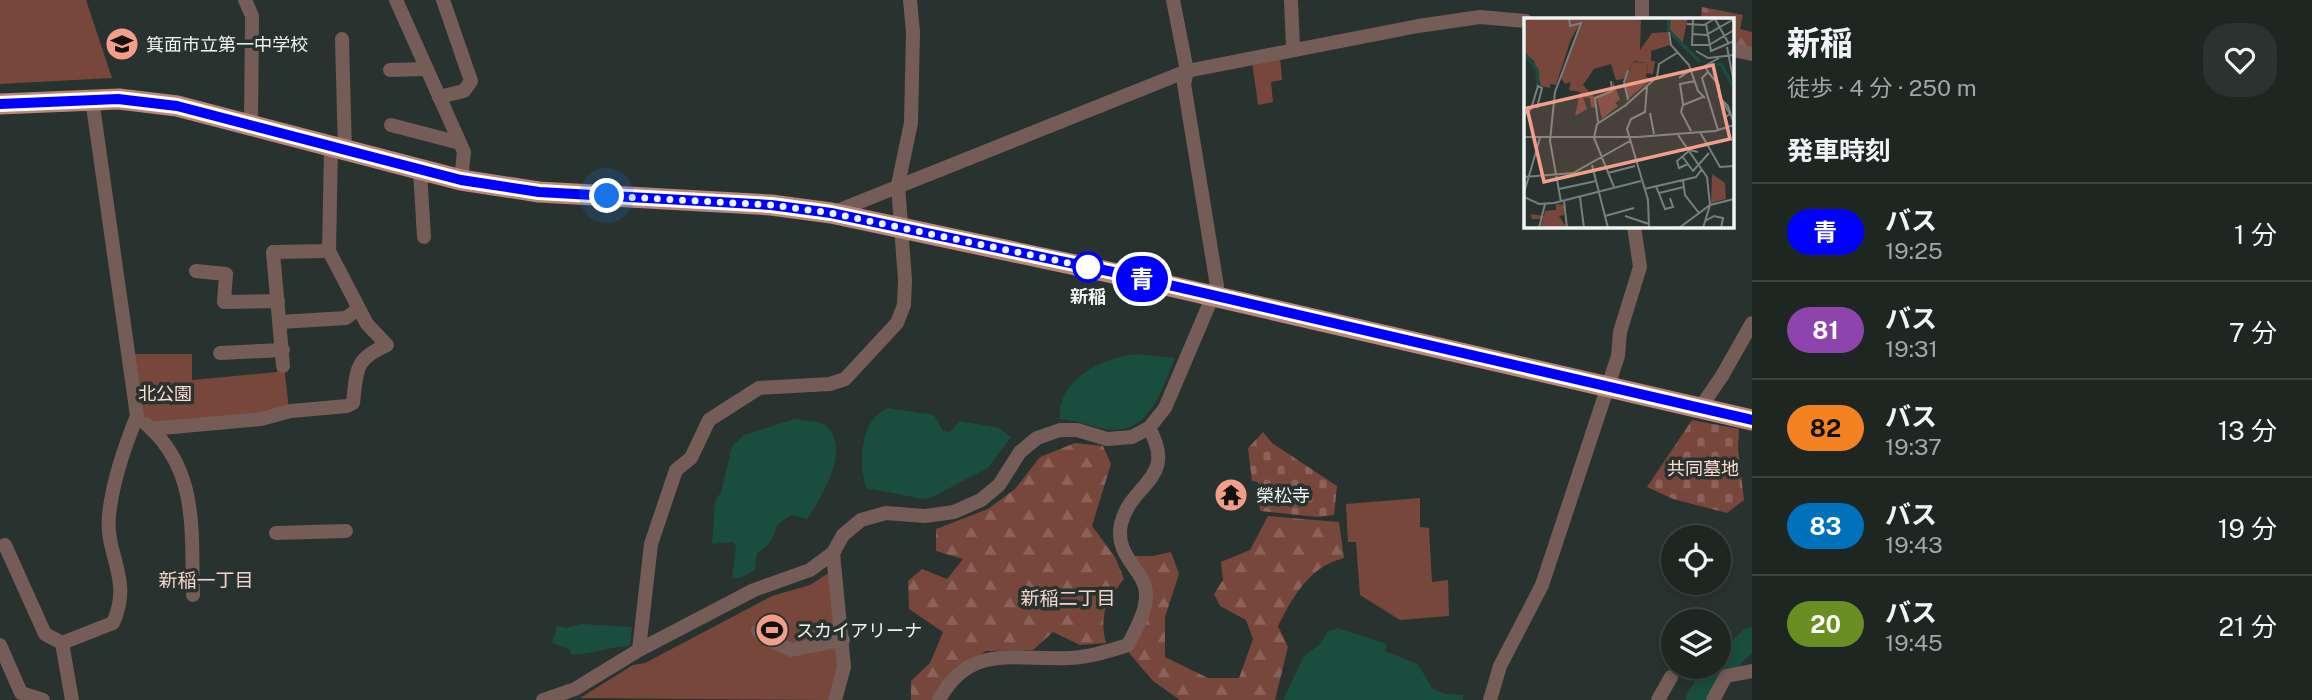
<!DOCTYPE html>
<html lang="ja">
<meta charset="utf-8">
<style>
:root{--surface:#1e2622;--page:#2b322f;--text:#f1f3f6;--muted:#a1a5a5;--line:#3c4340}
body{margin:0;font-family:"Public Sans","Noto Sans JP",sans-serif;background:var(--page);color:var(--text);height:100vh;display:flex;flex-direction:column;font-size:26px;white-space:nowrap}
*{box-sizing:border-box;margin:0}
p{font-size:23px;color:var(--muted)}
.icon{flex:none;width:38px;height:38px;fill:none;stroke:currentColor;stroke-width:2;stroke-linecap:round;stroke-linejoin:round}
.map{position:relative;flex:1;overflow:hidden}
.side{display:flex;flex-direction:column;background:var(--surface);width:560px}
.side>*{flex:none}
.badge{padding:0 14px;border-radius:23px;font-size:24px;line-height:46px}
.fabs{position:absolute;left:1661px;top:525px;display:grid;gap:14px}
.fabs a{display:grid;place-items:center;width:70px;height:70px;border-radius:50%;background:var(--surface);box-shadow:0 4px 10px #0003,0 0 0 2px var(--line);font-size:35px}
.you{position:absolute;width:35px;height:35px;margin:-18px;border:5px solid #fff;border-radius:50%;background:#1a73e8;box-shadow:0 0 0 10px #1a73e833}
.map>.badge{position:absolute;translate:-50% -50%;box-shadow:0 0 0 4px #fff}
h2{padding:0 35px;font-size:26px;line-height:63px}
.round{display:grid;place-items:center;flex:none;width:74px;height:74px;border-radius:28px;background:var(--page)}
.head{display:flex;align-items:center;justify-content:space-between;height:119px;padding:0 35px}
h1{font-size:33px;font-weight:700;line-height:52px}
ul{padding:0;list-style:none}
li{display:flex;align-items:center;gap:21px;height:98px;padding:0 35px;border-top:2px solid var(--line)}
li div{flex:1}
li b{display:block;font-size:26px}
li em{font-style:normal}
li .badge{min-width:77px;font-weight:700;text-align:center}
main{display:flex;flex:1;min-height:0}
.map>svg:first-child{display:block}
.green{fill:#77473c}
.forest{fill:url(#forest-firs)}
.cemetery{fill:url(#cemetery-stones)}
.water{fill:#194d3e}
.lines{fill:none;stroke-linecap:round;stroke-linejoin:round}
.river{stroke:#194d3e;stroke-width:23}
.street{stroke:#755c56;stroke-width:14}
.primary{stroke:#b9867a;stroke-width:21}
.line-casing{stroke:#fff;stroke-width:16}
.line{stroke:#00f;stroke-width:10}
.walk{stroke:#eef4f2;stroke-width:7;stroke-dasharray:0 12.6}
.stop-dot{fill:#fff;stroke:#00f;stroke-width:3.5}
.labels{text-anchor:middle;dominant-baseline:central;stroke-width:7;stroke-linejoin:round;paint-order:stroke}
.poi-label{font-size:18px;fill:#eef4f2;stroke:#28322e;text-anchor:start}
.stop-label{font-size:18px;font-weight:bold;fill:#eef4f2;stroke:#28322e}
.park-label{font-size:18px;fill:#ffdbd1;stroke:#28322e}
.neighbourhood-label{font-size:19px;fill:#f5d3cb;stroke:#28322e}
.inset-river{fill:none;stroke:#194d3e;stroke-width:3.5}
.inset-road{fill:none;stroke:#77807c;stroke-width:2}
.view{fill:#f49e89;fill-opacity:0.15;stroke:#f49e89;stroke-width:3.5}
.inset-edge{fill:none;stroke:#eef4f2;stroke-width:3.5}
</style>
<main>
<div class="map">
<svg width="1752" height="700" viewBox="0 0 1752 700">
<defs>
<pattern id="forest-firs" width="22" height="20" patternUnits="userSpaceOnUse" patternTransform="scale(1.75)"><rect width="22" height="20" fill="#77473c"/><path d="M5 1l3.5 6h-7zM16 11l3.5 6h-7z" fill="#8b6259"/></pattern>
<pattern id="cemetery-stones" width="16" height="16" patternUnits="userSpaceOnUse" patternTransform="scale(1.75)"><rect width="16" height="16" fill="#77473c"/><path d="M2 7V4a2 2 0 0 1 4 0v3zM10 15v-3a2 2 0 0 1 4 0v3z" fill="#8b6259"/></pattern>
</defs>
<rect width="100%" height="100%" fill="#28322e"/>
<g class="green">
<path d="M0,0H86L112,78L0,84Z"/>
<path d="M1280,56L1282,80L1271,82L1273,102L1258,105L1252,61Z"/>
<path d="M130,354H192V380L277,372L278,366H284L289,409L152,426L139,415Z"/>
<path d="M1420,498V527L1429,528L1432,582L1448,580L1449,616L1400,620L1360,595L1356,542H1348L1346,504Z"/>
<path d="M830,572L838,666L830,700L580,698L633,665L645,663L772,596L810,585Z"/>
</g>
<g class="forest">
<path d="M1702,7L1743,15L1740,29L1752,32V50L1733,46V19H1701Z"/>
<path d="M1075,443L1103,446L1111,464L1092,526L1115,557L1124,579C1106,600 1099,617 1106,643L1080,645L1053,632L1033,650L986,651L953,670L936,700H911V681L930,663L943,632L909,609L908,581L922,569L947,579L963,559L936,551V529L988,509L1015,489L1040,457Z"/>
<path d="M1268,516L1339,522L1344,558C1309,567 1294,595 1278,626L1288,647L1275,700H1180L1153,681L1129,653L1145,619L1134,556H1153L1171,552L1179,574L1165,617V657L1208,678H1239L1253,639L1246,620L1220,606L1214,594L1223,580L1221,562L1250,550Z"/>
</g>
<g class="cemetery">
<path d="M1692,420L1739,429L1738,449L1744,500L1727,513L1673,499L1647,487Z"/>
<path d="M1263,432L1272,443L1337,486L1334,515L1317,517L1260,511L1258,482L1252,481L1248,448Z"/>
</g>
<g class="water">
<path d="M1136,354L1175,358C1162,390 1148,438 1104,429C1089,426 1076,420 1060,419C1057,379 1102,358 1136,354Z"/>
<path d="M888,408L934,415L943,431L950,432L960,421L999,428L1011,437L988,468L932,497L923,499L866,488C859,462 859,420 888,408Z"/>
<path d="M795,419L822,423C855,444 822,497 807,519L791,515L777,525C774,538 769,547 757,553L755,570L740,578H732L736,546L733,542L712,544L715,501L721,492L732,446L744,435Z"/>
<path d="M581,624L632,627L630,646C609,647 592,654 571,655L569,649L552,643L557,626L566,628Z"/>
<path d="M1338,628L1387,644L1385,651L1418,664L1432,688L1445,694L1464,695L1463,700H1283L1304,656L1320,644L1327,632Z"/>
</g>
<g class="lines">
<path class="river" d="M1697,700L1711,676L1729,664V658L1752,638"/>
<g class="street">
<path d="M245,0L252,16L251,124"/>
<path d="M396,0L464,152L461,180"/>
<path d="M1291,0L1293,48"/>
<path d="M1642,0V19"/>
<path d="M342,39L345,152"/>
<path d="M1733,50L1752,54"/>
<path d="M390,70L427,69"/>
<path d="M439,97L464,91L471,81L443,0"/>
<path d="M391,125L460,143"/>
<path d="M420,171L424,237"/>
<path d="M832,213L1187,71L1418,26L1480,17L1526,21"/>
<path d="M196,271L226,274L224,302L278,301"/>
<path d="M280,322L346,318L358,309"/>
<path d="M220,353L283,350"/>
<path d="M283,366L273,252L329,251"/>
<path d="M1700,408L1722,376L1752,323"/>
<path d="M146,424C199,470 191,531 193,595"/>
<path d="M151,429L261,419L291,411L347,406L353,403C357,370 354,359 387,345L367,324L329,251L331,148"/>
<path d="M276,533L346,531"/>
<path d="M5,545L45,634L62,643"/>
<path d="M833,553L844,667L835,700"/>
<path d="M758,631L766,637"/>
<path d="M772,641L791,650L843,640"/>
<path d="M0,645L21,693L43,700"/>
<path d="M639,650L651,544L676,470L691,458L709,420L759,388L830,384L845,379L897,323L904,305L905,280L898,185L911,123L913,32L910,0"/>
<path d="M72,700L62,643L113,623C133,579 105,555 109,516C112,482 124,448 137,416L92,99"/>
<path d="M543,700L575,689L639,650L754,590L810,570L833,553L843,535L861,520L886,513L925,516L954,512L981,500L999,485L1020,452L1037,438L1060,430H1077L1107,439L1132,437L1149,428L1165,408L1217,286L1184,84L1187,71L1173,0"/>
<path d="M939,700C970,642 1015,661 1070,658C1090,657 1109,651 1128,645C1136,629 1147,611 1146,593C1144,568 1114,557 1121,524C1131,482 1178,480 1149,428"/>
<path d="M1490,700L1500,666L1542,585L1618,356L1620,332L1640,267L1634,226"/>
<path d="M1658,700L1671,677"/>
<path d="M1713,700L1726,676L1752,671"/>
</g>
<path class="primary" d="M0,104L119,99L177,106L461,180L539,192L771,205L831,213L1113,273L1752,420"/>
</g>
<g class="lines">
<defs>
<path id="line" d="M0,104L118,99L177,106L461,180L539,192L771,205L831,213L1113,272L1752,420"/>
</defs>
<use href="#line" class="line-casing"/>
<use href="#line" class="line"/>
<path class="walk" d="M607,196L771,205L831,213L1088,267"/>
</g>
<defs>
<symbol id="school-disc" viewBox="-11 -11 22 22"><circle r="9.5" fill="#f49e89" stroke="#28322e"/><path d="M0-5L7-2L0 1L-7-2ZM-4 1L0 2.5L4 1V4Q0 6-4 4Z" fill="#111"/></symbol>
<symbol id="temple-disc" viewBox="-11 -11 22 22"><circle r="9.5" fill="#f49e89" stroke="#28322e"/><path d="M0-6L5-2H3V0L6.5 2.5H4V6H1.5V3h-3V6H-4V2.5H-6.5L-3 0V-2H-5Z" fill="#111"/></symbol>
<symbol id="stadium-disc" viewBox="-11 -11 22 22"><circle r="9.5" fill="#f49e89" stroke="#28322e"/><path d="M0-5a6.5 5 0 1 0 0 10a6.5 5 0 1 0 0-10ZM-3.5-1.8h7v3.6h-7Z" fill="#111"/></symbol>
</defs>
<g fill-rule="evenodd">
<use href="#school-disc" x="103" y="25" width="38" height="38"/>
<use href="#temple-disc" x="1212" y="476" width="38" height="38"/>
<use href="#stadium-disc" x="753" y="611" width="38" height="38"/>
</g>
<circle class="stop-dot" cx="1088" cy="267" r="14"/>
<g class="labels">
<g class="poi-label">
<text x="146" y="44">箕面市立第一中学校</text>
<text x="1256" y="495">榮松寺</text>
<text x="796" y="630">スカイアリーナ</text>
</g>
<g class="stop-label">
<text x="1088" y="296">新稲</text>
</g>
<g class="park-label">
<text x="165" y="393">北公園</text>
<text x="1703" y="468">共同墓地</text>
</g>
<g class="neighbourhood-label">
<text x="206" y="580">新稲一丁目</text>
<text x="1068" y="598">新稲二丁目</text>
</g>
</g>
<g transform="translate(1524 18)">
<rect width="210" height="210" fill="#28322e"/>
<path d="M109,44L124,45L122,59L128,61L104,81L101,61ZM188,156L201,165L202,181L187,185Z" fill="#77473c"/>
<path d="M2,0H117L116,32L128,15L144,14L146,27L127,33V43H131L129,56L123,55L124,45L110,43L99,61L92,62L87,46L70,51L59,67L70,79L72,90L67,89L66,80L59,79L63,91L51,98L56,74L45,72L47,64L41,66L37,60L58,2L47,21L32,67L26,66V70L17,68L10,43L0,34ZM146,0H164L158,27L144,11ZM89,63L96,82L91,85L94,88L78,101L73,80L89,73ZM32,186L40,187V197L35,198L43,210H16L19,201H8L7,196L20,198L21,193L32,192Z" fill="#77473c"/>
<path class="inset-river" d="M145,1L144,12L176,44M0,35L13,52L14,71M183,47L197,46L210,70"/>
<path class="inset-road" d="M169,0L168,27H185L210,12M191,1L205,26M163,6L180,7L192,0M182,6L187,33L210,23M145,14L147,27L165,47L174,73L181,80M168,16L182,17L210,1M203,29L210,65M172,33L184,40L210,37M104,52L100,64L104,82M184,54L195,67V79L204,88L210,106M161,55L155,60L167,52M123,68L121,94L107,101L103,111L124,182L125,210M198,83L206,96L200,100M159,86L156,66L171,63M126,95L130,116M0,97L7,91L14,68L18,70L13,90M74,104L71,80L88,73L87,63M194,112L178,60L184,54L181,48L195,40M167,113L157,94L159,87L179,79M176,114L196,149L210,148M154,117L183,159L186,187L179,210M0,119H113L191,113L210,107M158,138L169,153L185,135M164,146L155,150L153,143L166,132L174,134M68,147L84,210M84,155L111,148M0,159L49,155L106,123M159,162L161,177L175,195M132,168L141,191L149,189L146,180M90,169L70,120L73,106L102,87L133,59L135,46L153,35M35,171L72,163M120,171L172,159L178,151M0,175L16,120M135,175L160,169M0,179L15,186L30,185L117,163M56,179L60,210M40,183L43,210M37,184L26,123L31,74L57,5L46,8L45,0M81,198L110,190M101,198L125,206M181,203L190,198L199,200L197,210M15,210L21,186M155,210L186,187L210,181"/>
<path class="view" d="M189,47L206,121L20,164L3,90Z"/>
<rect width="210" height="210" class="inset-edge"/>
</g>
</svg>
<div class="fabs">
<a><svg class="icon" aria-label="locate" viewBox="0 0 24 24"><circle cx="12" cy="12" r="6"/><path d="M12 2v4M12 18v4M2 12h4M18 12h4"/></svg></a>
<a><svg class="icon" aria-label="layers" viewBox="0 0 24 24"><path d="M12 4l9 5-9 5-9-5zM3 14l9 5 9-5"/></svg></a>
</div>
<div class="you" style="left:607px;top:196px"></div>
<b class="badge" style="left:1142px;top:279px;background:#00f;color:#fff">青</b>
</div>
<section class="side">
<div class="head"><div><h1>新稲</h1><p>徒歩 · 4 分 · 250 m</p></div><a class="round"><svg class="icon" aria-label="heart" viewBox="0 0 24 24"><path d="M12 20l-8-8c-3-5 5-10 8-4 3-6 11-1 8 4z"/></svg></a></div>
<h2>発車時刻</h2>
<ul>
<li><span class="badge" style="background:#00f;color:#fff">青</span><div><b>バス</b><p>19:25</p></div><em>1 分</em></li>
<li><span class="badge" style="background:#8e44ad;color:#fff">81</span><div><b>バス</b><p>19:31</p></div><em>7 分</em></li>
<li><span class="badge" style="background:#f58220;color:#111">82</span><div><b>バス</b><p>19:37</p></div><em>13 分</em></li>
<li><span class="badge" style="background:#0072bc;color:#fff">83</span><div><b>バス</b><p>19:43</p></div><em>19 分</em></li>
<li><span class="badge" style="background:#6b8e23;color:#fff">20</span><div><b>バス</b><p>19:45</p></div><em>21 分</em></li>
</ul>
</section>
</main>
